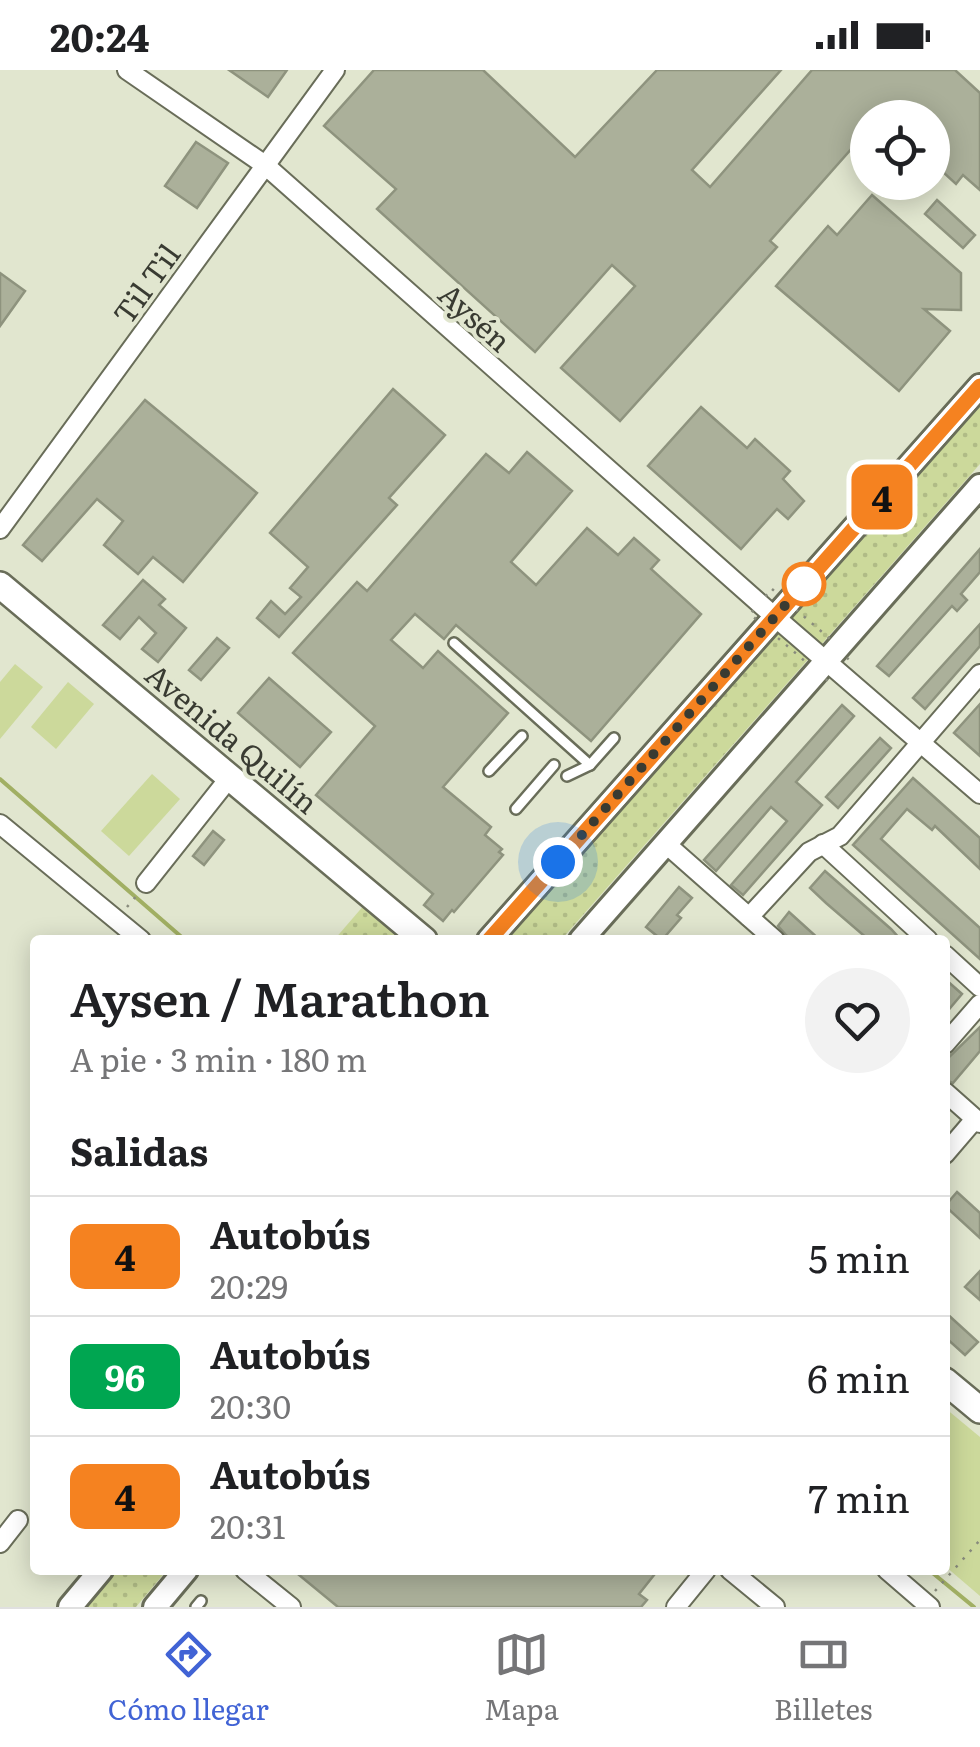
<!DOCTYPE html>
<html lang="es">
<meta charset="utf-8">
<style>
:root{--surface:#fff;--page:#f2f2f2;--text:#202124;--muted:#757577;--line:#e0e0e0;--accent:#4163d5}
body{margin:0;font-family:Literata,serif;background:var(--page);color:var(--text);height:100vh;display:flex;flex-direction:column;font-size:38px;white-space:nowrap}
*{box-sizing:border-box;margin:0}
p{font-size:32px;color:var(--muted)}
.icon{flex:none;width:55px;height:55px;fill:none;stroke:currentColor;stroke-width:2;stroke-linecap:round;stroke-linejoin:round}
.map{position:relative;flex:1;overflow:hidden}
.drawer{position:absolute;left:30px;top:865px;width:920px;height:640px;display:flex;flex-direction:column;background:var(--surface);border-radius:10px;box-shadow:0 5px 25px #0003}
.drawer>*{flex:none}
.badge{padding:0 20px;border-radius:15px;font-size:35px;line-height:65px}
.controls{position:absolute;left:850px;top:30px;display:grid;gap:20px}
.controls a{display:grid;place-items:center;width:100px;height:100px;border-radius:50%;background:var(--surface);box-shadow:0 5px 25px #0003;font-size:50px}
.you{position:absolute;width:50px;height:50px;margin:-25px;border:8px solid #fff;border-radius:50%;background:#1a73e8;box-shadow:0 0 0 15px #1a73e833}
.map>.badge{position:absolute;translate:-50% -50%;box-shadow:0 0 0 5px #fff}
h2{padding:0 40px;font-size:38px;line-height:90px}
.round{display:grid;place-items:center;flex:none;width:105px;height:105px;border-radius:52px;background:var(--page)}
.headline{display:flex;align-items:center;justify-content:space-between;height:170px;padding:0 40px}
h1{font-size:48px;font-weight:600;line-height:75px}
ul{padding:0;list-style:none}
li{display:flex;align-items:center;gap:30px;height:120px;padding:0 40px;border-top:2px solid var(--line)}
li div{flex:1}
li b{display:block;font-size:38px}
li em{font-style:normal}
li .badge{min-width:110px;font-weight:700;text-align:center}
.status{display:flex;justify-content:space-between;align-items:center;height:70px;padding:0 50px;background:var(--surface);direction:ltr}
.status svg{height:28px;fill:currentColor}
.tabs{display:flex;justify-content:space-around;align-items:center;height:140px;border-top:2px solid var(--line);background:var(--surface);font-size:28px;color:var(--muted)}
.tabs a{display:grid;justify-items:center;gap:5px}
.tabs .selected{color:var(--accent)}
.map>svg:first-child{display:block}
.park{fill:url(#park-dots)}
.garden{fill:#ccd99b}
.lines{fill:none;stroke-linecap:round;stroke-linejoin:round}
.stream{stroke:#a1af63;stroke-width:4}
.building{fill:#abb09a;stroke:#8e937e;stroke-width:2.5}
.lane-casing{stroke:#696d59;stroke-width:14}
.street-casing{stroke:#696d59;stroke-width:22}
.secondary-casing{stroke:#696d59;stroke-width:28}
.primary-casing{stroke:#696d59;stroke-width:30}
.path{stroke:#888b7c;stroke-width:2.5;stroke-dasharray:2.5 8;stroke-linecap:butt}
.lane{stroke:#fff;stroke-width:9}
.street{stroke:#fff;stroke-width:18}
.secondary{stroke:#fff;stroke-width:22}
.primary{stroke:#fff;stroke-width:25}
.line-casing{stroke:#fff;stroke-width:22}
.line{stroke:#f58220;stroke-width:15}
.walk{stroke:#393b32;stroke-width:10;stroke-dasharray:0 18}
.stop-dot{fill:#fff;stroke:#f58220;stroke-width:5}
.labels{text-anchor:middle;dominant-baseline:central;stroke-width:8;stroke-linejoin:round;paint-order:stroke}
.street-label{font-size:30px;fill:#393b32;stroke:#e1e6cf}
</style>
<div class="status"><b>20:24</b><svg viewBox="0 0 49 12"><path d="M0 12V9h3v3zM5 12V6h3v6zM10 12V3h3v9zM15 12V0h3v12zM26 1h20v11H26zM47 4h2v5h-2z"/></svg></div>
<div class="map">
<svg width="980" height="1537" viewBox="0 0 980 1537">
<defs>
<pattern id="park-dots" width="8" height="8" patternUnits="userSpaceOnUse" patternTransform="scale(2.5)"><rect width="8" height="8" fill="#ccd99b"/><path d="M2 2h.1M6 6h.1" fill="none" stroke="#b0bb86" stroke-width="1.8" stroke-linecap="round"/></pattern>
</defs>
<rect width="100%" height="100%" fill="#e1e6cf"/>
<g class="park">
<path d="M980,324V394L561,870H497Z"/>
<path d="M365,834L407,870H334Z"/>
<path d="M117,1500H167L136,1537H85Z"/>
</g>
<g class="garden">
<path d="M15,594L43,617L0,669V612Z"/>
<path d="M68,612L94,634L56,679L31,657Z"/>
<path d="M152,704L180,729L129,786L101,761Z"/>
<path d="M945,1338L980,1367V1526L945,1496Z"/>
</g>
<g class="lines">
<g class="stream">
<path d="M0,709L185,870"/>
<path d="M929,1500L974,1537"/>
</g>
</g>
<g class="building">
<path d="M229,0H287L268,27Z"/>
<path d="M374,0H483L575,87L657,0H781L692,100L710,117L812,0H955L980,23V120L963,105L956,114L932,92V48H868V60L770,171L777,177L620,351L561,298L635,216L612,195L535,282L377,139L396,119L324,56Z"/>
<path d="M196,72L228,93L197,138L165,116Z"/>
<path d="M872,125L961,203V240L924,239L950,261L899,321L776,216L828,156L837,165Z"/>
<path d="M937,130L975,165L963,178L925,144Z"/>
<path d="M0,203L25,221L0,256Z"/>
<path d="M393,319L445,365L389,428L397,435L279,567L257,548L271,531L285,544L301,527L290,518L308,497L270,463Z"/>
<path d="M145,330L257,423L183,512L153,487L138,504L104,475L123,451L97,429L42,491L23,475Z"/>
<path d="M701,337L747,378L755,369L790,401L783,409L804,431L788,449L777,439L741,479L648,396Z"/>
<path d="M527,382L572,421L511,492L536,515L587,458L618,485L634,468L659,490L651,499L701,544L591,671L456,555L444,569L415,544L391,570L423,598L438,581L508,643L443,717L491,757L485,765L502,779L499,782L503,785L454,842L452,840L443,851L424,835L433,824L316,725L375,656L293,583L357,512L367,521L486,384L509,403Z"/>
<path d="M980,479V502L961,524L967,530L957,541L952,536L889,606L877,596Z"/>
<path d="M143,510L165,529L159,535L186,558L158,592L142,579L156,563L139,547L120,569L103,555Z"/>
<path d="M980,554V576L925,639L913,628Z"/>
<path d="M217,568L229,578L201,610L189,600Z"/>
<path d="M269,608L331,662L300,697L238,643Z"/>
<path d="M980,634V686L954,663Z"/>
<path d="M842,635L854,646L796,712L822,735L743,825L731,815L787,751L771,737L716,801L704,790Z"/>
<path d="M880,668L891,678L838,738L826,727Z"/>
<path d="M913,708L980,768V799L935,756L932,760L907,739L881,769L980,858V889L853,775Z"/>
<path d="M213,761L224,770L204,795L193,786Z"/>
<path d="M825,801L891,859L901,870H869L826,833L810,818Z"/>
<path d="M679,817L692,828L677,845L681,848L662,870L646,857Z"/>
<path d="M789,842L820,870H792L786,865L778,856Z"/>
<path d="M945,909L962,924L945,944Z"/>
<path d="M980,957V981L953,1013L945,1010V991Z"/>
<path d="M957,1122L980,1143V1168L945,1136Z"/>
<path d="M980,1201V1230L965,1217Z"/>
<path d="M945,1242L978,1272L965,1285L945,1267Z"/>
<path d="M293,1500H658L639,1524L647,1530L641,1537H338Z"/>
</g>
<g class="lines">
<defs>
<g id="lane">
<path d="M454,573L590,695"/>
<path d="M489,701L522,666"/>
<path d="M567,706L590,695L614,668"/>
<path d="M516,739L554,695"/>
<path d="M196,1537L201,1531"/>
</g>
<g id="street">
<path d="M127,0L265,95L775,547L980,724"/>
<path d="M0,459L335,0"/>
<path d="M0,754L141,870"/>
<path d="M665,773L775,870"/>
<path d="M823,774L928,870"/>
<path d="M146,813L230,707"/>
<path d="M749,847L809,782L840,766L980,604"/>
<path d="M945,885L980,917"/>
<path d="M945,974L980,934"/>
<path d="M945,1022L980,1053"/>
<path d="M945,1084L975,1049"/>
<path d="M0,1473L18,1450"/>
<path d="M245,1500L291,1537"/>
<path d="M730,1500L775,1537"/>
<path d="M887,1500L930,1537"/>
<path d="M676,1537L706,1500"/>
</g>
<g id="secondary">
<path d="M489,870L980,316"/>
<path d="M581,870L980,416"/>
<path d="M70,1537L101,1500"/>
<path d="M155,1537L186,1500"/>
</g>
<g id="primary">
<path d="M0,515L424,870"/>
<path d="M945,1311L980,1340"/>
</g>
</defs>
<use href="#lane" class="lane-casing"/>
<use href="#street" class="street-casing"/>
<use href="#secondary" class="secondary-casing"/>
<use href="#primary" class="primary-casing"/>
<g class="path">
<path d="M772,519L850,586L828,611L750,544Z"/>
<path d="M127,837L138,824"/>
<path d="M213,1500L217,1503L220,1500"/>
<path d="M935,1521L980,1470"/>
</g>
<use href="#lane" class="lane"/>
<use href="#street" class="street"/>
<use href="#secondary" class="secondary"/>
<use href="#primary" class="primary"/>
</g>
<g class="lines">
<defs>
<path id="line" d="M489,870L980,316"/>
</defs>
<use href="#line" class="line-casing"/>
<use href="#line" class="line"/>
<path class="walk" d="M558,792L804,514"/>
</g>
<circle class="stop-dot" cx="804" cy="514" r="20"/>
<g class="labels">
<g class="street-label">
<text transform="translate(145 213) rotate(-54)">Til Til</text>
<text transform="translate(476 246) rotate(42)">Aysén</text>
<text transform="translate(233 667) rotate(40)">Avenida Quilín</text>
</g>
</g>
</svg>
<div class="controls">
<a><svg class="icon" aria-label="locate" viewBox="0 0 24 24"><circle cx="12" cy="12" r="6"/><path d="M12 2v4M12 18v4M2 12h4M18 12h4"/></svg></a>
</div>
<div class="you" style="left:558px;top:792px"></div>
<b class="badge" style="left:882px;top:427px;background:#f58220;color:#111">4</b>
<section class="drawer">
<div class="headline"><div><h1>Aysen / Marathon</h1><p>A pie · 3 min · 180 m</p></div><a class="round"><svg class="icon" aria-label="heart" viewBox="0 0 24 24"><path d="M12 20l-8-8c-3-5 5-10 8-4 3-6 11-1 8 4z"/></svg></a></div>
<h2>Salidas</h2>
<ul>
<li><span class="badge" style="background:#f58220;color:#111">4</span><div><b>Autobús</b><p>20:29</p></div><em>5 min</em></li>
<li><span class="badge" style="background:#00a651;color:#fff">96</span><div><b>Autobús</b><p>20:30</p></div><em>6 min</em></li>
<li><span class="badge" style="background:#f58220;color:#111">4</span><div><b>Autobús</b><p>20:31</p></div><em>7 min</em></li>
</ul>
</section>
</div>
<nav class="tabs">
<a class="selected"><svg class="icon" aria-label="directions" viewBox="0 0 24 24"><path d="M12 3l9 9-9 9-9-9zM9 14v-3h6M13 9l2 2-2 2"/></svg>Cómo llegar</a>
<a><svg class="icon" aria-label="map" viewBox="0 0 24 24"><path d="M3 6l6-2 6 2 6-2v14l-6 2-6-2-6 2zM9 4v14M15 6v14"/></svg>Mapa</a>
<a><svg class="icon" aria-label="tickets" viewBox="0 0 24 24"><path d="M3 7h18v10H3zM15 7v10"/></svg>Billetes</a>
</nav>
